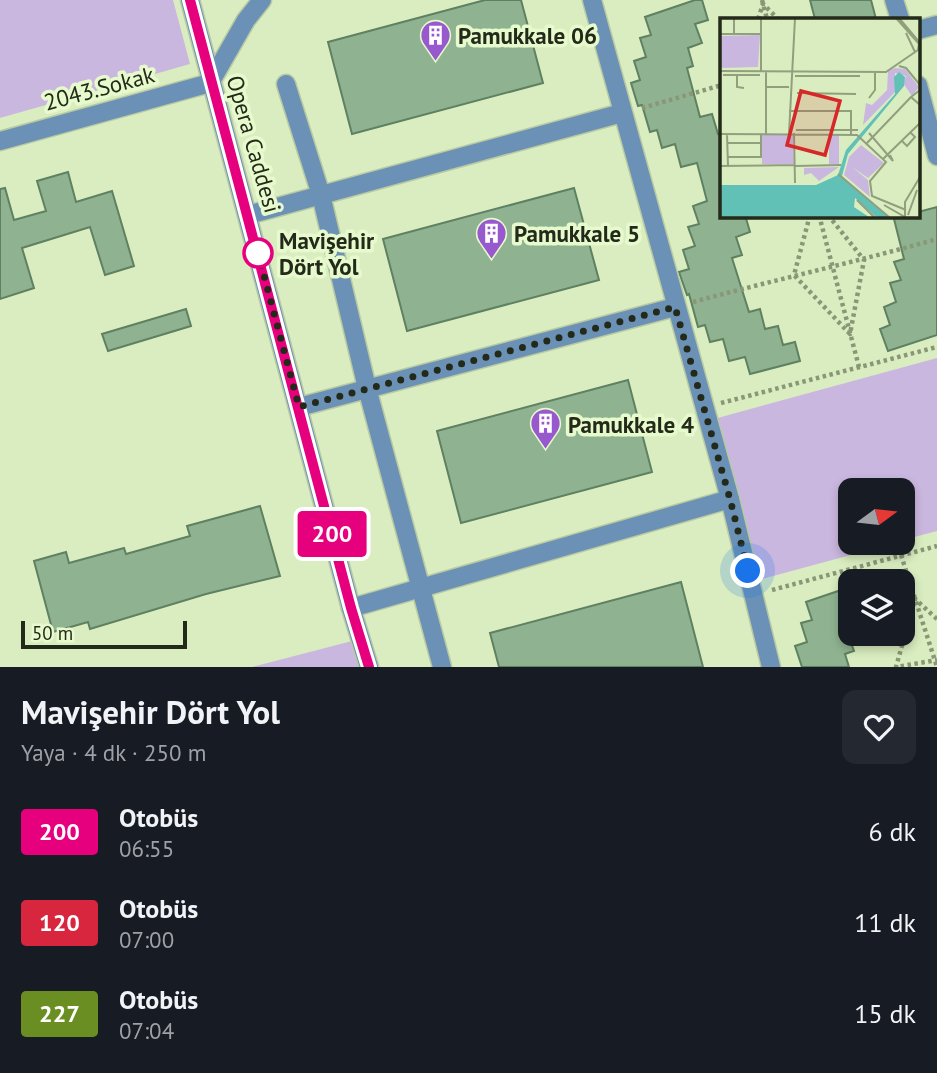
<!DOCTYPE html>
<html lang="tr">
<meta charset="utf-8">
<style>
:root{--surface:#171b24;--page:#242831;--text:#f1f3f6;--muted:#9ea1a6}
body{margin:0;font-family:"PT Sans",sans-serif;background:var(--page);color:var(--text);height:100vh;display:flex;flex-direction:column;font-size:26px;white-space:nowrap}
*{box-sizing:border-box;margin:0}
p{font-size:23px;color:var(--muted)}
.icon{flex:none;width:38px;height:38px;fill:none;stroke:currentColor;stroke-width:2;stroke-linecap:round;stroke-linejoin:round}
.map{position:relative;height:667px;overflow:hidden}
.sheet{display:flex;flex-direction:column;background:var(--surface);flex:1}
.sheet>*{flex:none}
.badge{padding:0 14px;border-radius:5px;font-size:24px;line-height:46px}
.needle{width:46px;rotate:75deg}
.controls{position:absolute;left:838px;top:478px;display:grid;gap:14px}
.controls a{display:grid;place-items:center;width:77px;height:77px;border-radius:14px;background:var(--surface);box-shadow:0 4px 10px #0003;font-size:35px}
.scale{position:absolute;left:21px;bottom:18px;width:166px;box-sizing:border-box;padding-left:7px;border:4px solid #232a19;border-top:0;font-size:19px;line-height:24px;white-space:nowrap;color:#232a19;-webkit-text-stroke:5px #e7facd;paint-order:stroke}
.you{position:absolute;width:35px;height:35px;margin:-18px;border:5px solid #fff;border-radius:50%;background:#1a73e8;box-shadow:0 0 0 10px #1a73e833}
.map>.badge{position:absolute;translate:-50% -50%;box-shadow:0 0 0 4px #fff}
.round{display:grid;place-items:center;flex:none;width:74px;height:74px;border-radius:14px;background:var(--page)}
.head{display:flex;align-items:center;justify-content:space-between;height:119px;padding:0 21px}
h1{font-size:33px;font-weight:700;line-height:52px}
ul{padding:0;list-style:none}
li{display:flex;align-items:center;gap:21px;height:91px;padding:0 21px}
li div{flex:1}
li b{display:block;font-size:26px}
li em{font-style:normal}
li .badge{min-width:77px;font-weight:700;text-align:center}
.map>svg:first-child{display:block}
.green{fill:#cab7df}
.building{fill:#8fb391;stroke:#5f8161;stroke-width:2}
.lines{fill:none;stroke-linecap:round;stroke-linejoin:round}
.minor-casing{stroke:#b9caa2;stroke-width:21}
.tertiary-casing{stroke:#b9caa2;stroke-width:21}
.path{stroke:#899776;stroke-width:4.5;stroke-dasharray:3.5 3.5;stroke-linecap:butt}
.minor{stroke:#6b92b6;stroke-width:18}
.tertiary{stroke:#6b92b6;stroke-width:18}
.line-casing{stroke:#fff;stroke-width:16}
.line{stroke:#e6007e;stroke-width:10}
.walk{stroke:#232a19;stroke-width:7;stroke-dasharray:0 12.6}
.stop-dot{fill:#fff;stroke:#e6007e;stroke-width:3.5}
.labels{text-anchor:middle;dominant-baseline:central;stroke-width:7;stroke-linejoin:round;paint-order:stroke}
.poi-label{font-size:23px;font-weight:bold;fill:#232a19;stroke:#e7facd;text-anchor:start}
.street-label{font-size:23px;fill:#232a19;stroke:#e7facd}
.stop-label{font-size:23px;font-weight:bold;fill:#232a19;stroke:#e7facd;text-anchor:start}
.inset-road{fill:none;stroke:#919f7d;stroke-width:2}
.view{fill:#d62828;fill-opacity:0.15;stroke:#d62828;stroke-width:3.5}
.inset-edge{fill:none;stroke:#232a19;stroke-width:3.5}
</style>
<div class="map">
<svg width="937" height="667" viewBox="0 0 937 667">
<rect width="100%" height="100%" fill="#daedc0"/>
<g class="green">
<path d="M0,0H173L190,64L0,118Z"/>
<path d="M937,358V531L903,540V490H850V542L895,543L758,580L714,419Z"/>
<path d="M352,641L360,667H252Z"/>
</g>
<g class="building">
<path d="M485,0H521L543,83L352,134L328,42Z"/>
<path d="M695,0H702L708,20L695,24L702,43L688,48L693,66L687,68L700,117L712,114L718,134L722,133V215H745L750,232L736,237L742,255L732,258L749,312L760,309L765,329L778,326L783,345L795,342L800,361L750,374L745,357L729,361L723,339L710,342L705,325L698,327L689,294L687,295L679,272L689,269L683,250L695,246L688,227L699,224L693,206L707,201L697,163L681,167L675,144L662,148L657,130L650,132L642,105L638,106L631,83L640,80L634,61L646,57L640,38L651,35L645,17Z"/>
<path d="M810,0H871L876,19H815Z"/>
<path d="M68,172L76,202L112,191L134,266L105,275L90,227L22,248L34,288L0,299V189L5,188L14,220L46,211L37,181Z"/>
<path d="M574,188L599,280L407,331L383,239Z"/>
<path d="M937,207V335L888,351L880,329L890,325L884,307L896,302L890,283L901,280L894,262L904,259L893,215H918V212Z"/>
<path d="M186,309L191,326L108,351L102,334Z"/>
<path d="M628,380L652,472L461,523L437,431Z"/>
<path d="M260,506L280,576L206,594L90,629L88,622L53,632L34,561L66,552L69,563L124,548L126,554L190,536L187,526Z"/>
<path d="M681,582L703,667H499L490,633Z"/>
<path d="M850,587V640L854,651L845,654L849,667H802L795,646L807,642L801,623L812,620L806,602Z"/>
</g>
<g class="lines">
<defs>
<g id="minor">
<path d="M190,0L351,608L369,667"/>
<path d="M592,0L730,499L771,667"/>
<path d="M894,0L900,19"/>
<path d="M918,30L937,25"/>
<path d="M286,84L321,195L367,388L442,667"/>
<path d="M918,85L937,156"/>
<path d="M0,141L210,83"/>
<path d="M248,215L622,113"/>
<path d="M299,407L675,307"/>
<path d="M351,608L730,499"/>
</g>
<path id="tertiary" d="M210,83L246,20L262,0"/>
</defs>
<use href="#minor" class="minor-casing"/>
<use href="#tertiary" class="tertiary-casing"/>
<g class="path">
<path d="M762,0L767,19"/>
<path d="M758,19L763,4L778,19"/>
<path d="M642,108L722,85"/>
<path d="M810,215L794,275L850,334L864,260L828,215"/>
<path d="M819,215L859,367"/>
<path d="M693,302C774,280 856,262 937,239"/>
<path d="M721,403L937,347"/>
<path d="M901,555L937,667"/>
<path d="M772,590L937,546"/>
<path d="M937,619L915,599L896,667L937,660"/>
</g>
<use href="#minor" class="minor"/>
<use href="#tertiary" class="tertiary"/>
</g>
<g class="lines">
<defs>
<path id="line" d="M190,0L351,608L369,667"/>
</defs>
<use href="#line" class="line-casing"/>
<use href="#line" class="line"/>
<path class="walk" d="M258,253L299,407L675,307L730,499L748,571"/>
</g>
<defs>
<symbol id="building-pin" viewBox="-11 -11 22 30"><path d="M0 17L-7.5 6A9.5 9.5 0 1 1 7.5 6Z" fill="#9859cf" stroke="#e7facd"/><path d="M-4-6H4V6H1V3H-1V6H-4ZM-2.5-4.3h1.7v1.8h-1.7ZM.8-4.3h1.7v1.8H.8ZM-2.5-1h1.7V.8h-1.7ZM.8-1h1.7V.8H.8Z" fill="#fff"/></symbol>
</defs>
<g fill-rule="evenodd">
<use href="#building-pin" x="418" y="18" width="35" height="47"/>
<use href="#building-pin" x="474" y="216" width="35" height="47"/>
<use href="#building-pin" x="528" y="406" width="35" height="47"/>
</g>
<circle class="stop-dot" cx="258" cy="253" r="14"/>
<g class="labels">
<g class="poi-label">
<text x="458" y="35">Pamukkale 06</text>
<text x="514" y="233">Pamukkale 5</text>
<text x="568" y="424">Pamukkale 4</text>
</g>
<g class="street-label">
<text transform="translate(99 88) rotate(-15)">2043.Sokak</text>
<text transform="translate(254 144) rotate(74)">Opera Caddesi</text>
</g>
<g class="stop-label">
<text x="279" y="240">Mavişehir<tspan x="279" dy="26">Dört Yol</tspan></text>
</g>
</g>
<g transform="translate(720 18)">
<rect width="200" height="200" fill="#daedc0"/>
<path d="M40,17L38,49L0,50V18ZM175,50L185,51L199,69L192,78L183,65L186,58L175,55V74L143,107L146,85L152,87L167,72L168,53ZM42,117H73L74,146H42ZM109,117H119V146H109ZM141,127L164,145L148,160L132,149L148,162L150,179L124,157L129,139ZM119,149L99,163L91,155L84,157V150Z" fill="#cab7df"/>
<path d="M179,54L185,59L184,68L128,136L122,158L168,199H156L135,180L134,189L149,199H0V167H96L118,157L126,132L175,76L174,59Z" fill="#61c1b7"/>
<path class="inset-road" d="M176,0L200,27M179,0L200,25M186,15L195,34M0,16H14V0M14,16H41M179,48L186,50L200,67M0,53L166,54L198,32L199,25M46,53V116M41,54V0M3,57H17V69L24,70M17,57H40M75,58H140M46,69H69M200,72L191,79L200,87M77,75L136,76M149,80L155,72V54M69,93H131V116M76,112H138M74,115L75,165M149,115L173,143L170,137M0,116L137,117L166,144L150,163L152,178L186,192M7,116L8,148M41,116V140M69,116L75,0M182,123L187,128L195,119L190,114M8,125H41M147,125L191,79M7,139H41M163,141L200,105M0,148L75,147M75,148L121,147M118,156L169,199M137,182L154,199M164,187L185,199M188,197L197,172M185,199V184L200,159"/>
<path class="view" d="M81,73L120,83L105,137L67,127Z"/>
<rect width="200" height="200" class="inset-edge"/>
</g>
</svg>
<div class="controls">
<a><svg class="needle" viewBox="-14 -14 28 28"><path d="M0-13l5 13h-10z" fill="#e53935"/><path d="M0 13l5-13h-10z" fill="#9ea1a6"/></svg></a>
<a><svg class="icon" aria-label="layers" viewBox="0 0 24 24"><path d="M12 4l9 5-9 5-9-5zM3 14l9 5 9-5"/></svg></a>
</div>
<div class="scale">50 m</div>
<div class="you" style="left:748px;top:571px"></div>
<b class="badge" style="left:332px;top:534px;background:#e6007e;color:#fff">200</b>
</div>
<section class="sheet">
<div class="head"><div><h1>Mavişehir Dört Yol</h1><p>Yaya · 4 dk · 250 m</p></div><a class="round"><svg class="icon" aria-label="heart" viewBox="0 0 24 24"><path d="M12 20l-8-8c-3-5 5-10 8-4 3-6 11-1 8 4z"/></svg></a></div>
<ul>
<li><span class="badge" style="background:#e6007e;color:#fff">200</span><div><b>Otobüs</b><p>06:55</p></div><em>6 dk</em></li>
<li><span class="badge" style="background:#d7263d;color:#fff">120</span><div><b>Otobüs</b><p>07:00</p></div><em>11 dk</em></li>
<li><span class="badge" style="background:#6b8e23;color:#fff">227</span><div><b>Otobüs</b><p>07:04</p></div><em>15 dk</em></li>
</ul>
</section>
